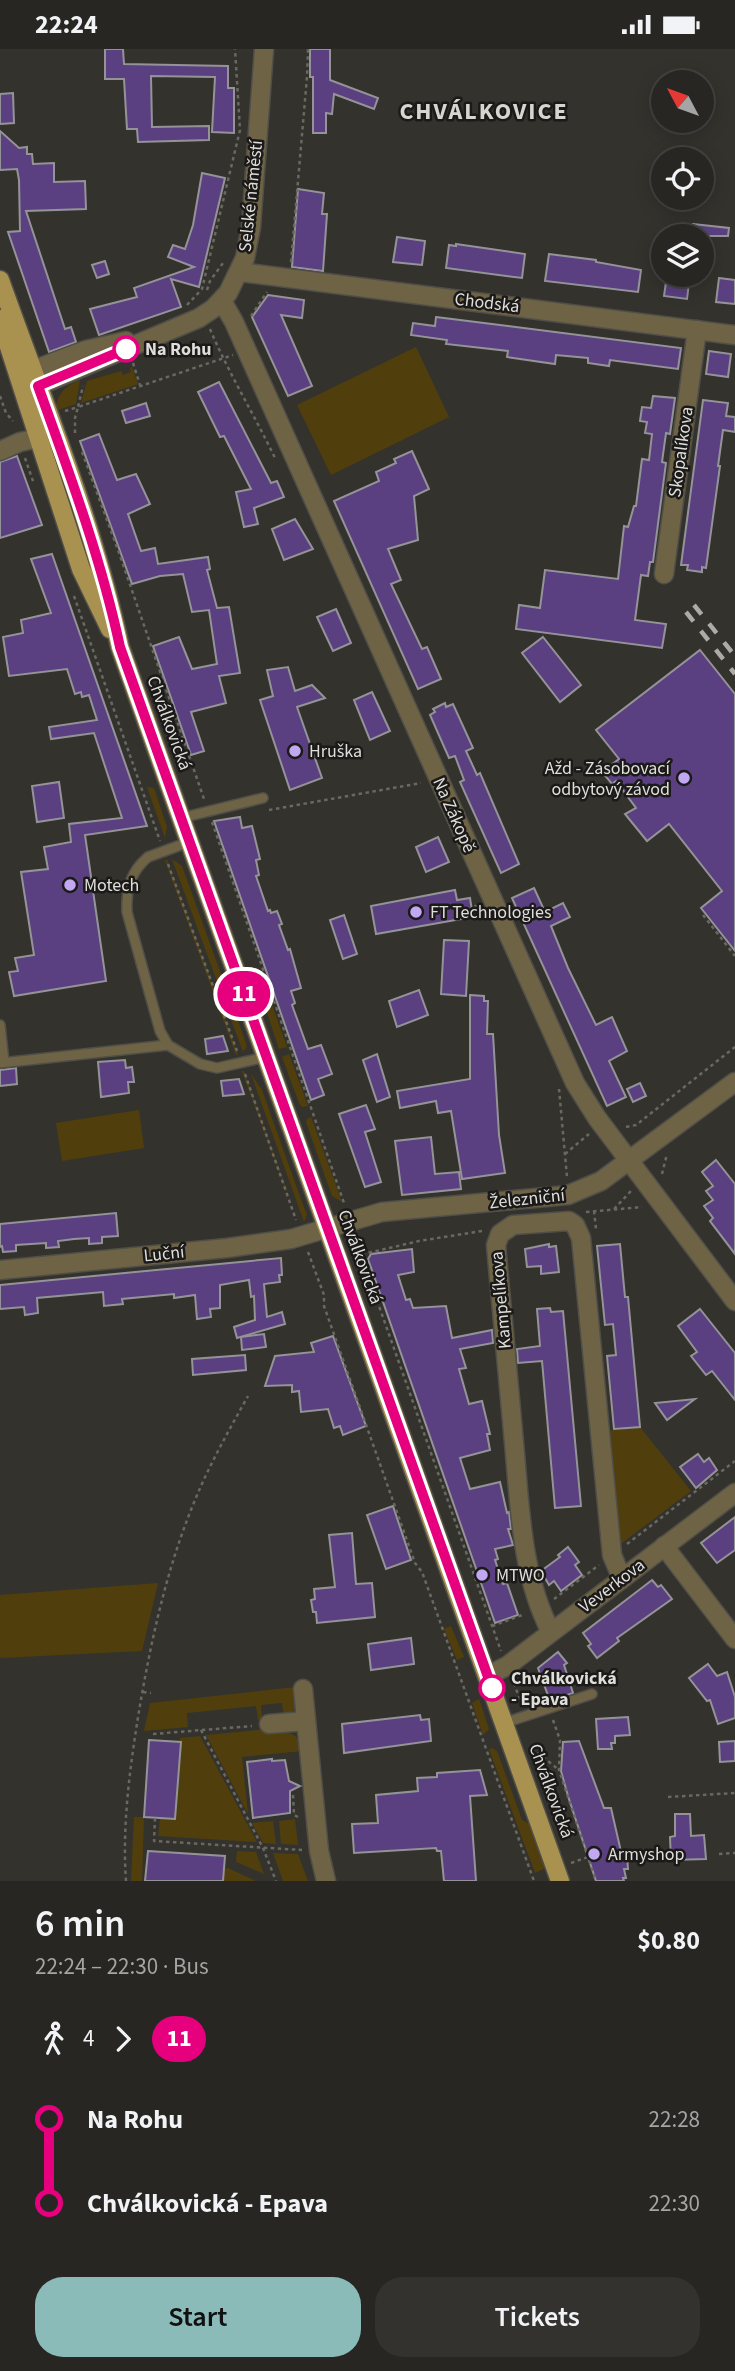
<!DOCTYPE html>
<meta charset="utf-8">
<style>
:root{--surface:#272622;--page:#33322f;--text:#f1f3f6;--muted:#a4a5a5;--line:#434340;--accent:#8bbbb9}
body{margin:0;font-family:"Source Sans 3",sans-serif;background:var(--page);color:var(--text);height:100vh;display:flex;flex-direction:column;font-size:26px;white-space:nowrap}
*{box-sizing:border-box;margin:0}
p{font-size:23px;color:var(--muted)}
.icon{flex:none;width:38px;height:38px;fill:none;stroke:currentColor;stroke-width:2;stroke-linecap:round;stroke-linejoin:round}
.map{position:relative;height:1832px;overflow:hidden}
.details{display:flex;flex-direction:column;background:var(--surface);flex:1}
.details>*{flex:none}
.badge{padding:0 14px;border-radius:23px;font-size:24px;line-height:46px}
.needle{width:46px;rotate:311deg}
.tools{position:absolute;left:651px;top:21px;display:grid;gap:14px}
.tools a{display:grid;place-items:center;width:63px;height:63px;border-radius:50%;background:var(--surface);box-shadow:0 4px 18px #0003,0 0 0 2px var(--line);font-size:35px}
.map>.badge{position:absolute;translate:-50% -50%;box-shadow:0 0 0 4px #fff}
.legs{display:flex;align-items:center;gap:10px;height:77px;padding:0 35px;font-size:23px}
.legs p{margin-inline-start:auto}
.overview{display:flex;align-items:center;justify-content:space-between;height:119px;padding:0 35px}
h1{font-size:38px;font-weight:600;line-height:52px}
.cta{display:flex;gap:14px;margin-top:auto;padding:14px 35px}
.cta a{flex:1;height:80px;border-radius:28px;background:var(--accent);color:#111;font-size:28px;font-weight:600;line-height:80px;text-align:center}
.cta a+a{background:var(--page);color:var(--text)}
ul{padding:0 35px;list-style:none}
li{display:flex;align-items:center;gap:24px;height:84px;font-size:26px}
li i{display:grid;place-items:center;width:10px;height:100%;margin:0 9px;background:currentColor}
li i::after{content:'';width:18px;height:18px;margin:-9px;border:5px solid;border-radius:50%;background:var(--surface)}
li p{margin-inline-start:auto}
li:first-child i{background:linear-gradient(#0000 50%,currentColor 0)}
li:last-child i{background:linear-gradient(currentColor 50%,#0000 0)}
.status{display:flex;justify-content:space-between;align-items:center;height:49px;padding:0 35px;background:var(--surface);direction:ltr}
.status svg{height:19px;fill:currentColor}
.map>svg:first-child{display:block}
.green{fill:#503f0d}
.building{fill:#5a4081;stroke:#949398;stroke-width:2}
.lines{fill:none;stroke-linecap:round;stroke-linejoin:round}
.service-casing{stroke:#4f4e49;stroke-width:12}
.minor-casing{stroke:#4f4e49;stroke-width:21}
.tertiary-casing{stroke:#4f4e49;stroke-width:21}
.primary-casing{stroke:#4f4e49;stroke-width:21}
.path{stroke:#696863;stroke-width:2.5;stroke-dasharray:3.5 3.5;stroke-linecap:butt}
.service{stroke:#6e6344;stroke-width:9}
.minor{stroke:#6e6344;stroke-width:18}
.tertiary{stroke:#6e6344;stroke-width:18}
.primary{stroke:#a99150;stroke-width:18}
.rail{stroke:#acaba7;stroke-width:4.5;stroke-dasharray:12 12;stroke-linecap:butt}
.line-1-casing{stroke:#fff;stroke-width:16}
.line-1{stroke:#e6007e;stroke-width:10}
.stop-1-dot{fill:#fff;stroke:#e6007e;stroke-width:3.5}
.poi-dot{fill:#c2a8f2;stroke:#1b1a18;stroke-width:2.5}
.labels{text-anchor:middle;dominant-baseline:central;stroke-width:5;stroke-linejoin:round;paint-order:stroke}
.street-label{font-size:18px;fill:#dfdedb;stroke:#1b1a18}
.stop-label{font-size:18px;font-weight:bold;fill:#dfdedb;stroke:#1b1a18;text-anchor:start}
.poi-label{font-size:18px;fill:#dfdedb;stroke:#1b1a18;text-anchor:start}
.district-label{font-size:24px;font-weight:bold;letter-spacing:2px;fill:#d7d5cf;stroke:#1b1a18}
</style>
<div class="status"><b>22:24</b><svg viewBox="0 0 49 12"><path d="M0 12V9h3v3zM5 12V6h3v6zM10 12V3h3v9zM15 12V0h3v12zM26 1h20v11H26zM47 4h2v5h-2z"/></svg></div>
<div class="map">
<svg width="735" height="1832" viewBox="0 0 735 1832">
<rect width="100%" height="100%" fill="#34322d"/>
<g class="green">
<path d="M416,298L449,368L331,426L297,356Z"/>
<path d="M132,318L138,335L81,354L87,332L121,322L123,326L131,323L130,319Z"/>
<path d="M80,331L76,355L55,362C57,346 64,337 80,331Z"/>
<path d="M147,738L154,739L167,778L165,789Z"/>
<path d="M172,810L182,817L247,997L243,1003Z"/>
<path d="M165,811H167L238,1005L236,1006Z"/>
<path d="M271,953L287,998L279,1000L264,955Z"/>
<path d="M289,1005L308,1057L302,1058L299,1054L282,1008Z"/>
<path d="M242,1022H244L287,1142H286Z"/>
<path d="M251,1025L262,1041L303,1156L307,1165L304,1173Z"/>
<path d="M139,1061L144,1099L62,1112L56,1074Z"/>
<path d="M311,1068L342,1153L332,1147L306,1073L307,1070Z"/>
<path d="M640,1378L691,1442L618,1497L607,1382Z"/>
<path d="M158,1534L142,1602L0,1609V1546Z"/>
<path d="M451,1577L464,1608L457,1611L444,1580Z"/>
<path d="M296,1638V1659L289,1667L284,1668L282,1654L261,1656L262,1670L258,1671L256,1657L187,1664L188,1678L144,1682L150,1654Z"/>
<path d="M479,1650L489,1680L483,1686L472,1654Z"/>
<path d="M268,1680L270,1684C289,1683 297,1681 303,1702L242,1708L248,1765L206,1686Z"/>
<path d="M200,1687L257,1793L158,1787L160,1769L175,1770L180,1689Z"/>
<path d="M492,1699L497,1702L522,1771L530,1775L546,1819L535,1824L489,1700Z"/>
<path d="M134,1768H144L142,1832H131Z"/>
<path d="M295,1770L298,1796L281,1795L279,1772Z"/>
<path d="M273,1772L276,1795L263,1794L252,1774Z"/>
<path d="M237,1802L256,1803L264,1825L236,1813Z"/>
<path d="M273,1804L298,1805L308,1832H283Z"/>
<path d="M224,1819H228L256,1832H223Z"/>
</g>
<g class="building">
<path d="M105,0H123L124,15L228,17V39H234V84L212,83L215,28L151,27L152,78L209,77V91L138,93L137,80H127L124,30H105Z"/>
<path d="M310,0H330V31L378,49L374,60L334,45L332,65L326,64V84H313V28H310Z"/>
<path d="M13,44L14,74L0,75V45Z"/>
<path d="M0,82L19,99L27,98V105H32L33,115L54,114V133L85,132L86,160L26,162L65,280L71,278L76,293L49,303L8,183L20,182L19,131L17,120L0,121Z"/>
<path d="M202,124L225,129L199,238L171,230L181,258L99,286L90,260L137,248L134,239L194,218L168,208L173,196L185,200L193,176Z"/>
<path d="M298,140L324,144L322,165H327L323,222L292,218Z"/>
<path d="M693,175L729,179L728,187H691Z"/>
<path d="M397,188L425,192L422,216L393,213Z"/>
<path d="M456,195L525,205L522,229L446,219L449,196L456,197Z"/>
<path d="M549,205L596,211V213L641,221L638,243L545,232Z"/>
<path d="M105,212L109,225L97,229L92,216Z"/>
<path d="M667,226H690L687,250L664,247Z"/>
<path d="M719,229L735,231V255L716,253Z"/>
<path d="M268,246L304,251L302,269L281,266L312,337L288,347L252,268Z"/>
<path d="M436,268L681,299L678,320L610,311L609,317L588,314V309L556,306L555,315L507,308L508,302L446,295L447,291L411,286L413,274L435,277Z"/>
<path d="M709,302L731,305L728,328L706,325Z"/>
<path d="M219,333L271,434L277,432L284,448L254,459L258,475L244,478L236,443L251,440L224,387L220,388L198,343Z"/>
<path d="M653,347L675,349L670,385L666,384L662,413L666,414L653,513H650L648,527L641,526L635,571L666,575L662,599L516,580L519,556L540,559L545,521L618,530L624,477L628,478L634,457H636L642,410L649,411L652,385L645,384L647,373L640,372L642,358L651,359Z"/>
<path d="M703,351L728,354L726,367L735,368V383L723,381L718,417H720L706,519L702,518V523L687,521L688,516H681Z"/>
<path d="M146,354L150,367L126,374L122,362Z"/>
<path d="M99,385L117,431L136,425L150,455L128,465L141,502L155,499L158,515L208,508L210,520L207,521L217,559L229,558L240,624L219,627L226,654L191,663L204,702L191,706L153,597L179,588L192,620L217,615L209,561L192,563L183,525L160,527L132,535L80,392Z"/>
<path d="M412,402L429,440L414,447L418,491L388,500L401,531L391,535L422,600L427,598L441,630L418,640L334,452L379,432L376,423L396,414L394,410Z"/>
<path d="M17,407L42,476L0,489V413Z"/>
<path d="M295,470L313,500L284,511L272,480Z"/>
<path d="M52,505L147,777L85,786L106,932L14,947L9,923L18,922L15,909L34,906L21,823L48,820L44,798L71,793L69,775L122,769L94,684L51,690L49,678L97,671L89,646L82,648L81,643L75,645L67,620L9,627L3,588L23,584L21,571L51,564L31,510Z"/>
<path d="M336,560L351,594L333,602L317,568Z"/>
<path d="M543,588L581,636L560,653L522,604Z"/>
<path d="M700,601L735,645V902L701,859L722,842L669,775L647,792L625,765L636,759L616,732L612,735L602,723L619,710L596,681Z"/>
<path d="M288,618L295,642L312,636L325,649L297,658L322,729L290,741L260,651L273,647L267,621Z"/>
<path d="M372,643L390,682L370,691L354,651Z"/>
<path d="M445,654L446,658L453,655L473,699L466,702L477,726L480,724L519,815L501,824L460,733L464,731L455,707L449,709L430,666L435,663L433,660Z"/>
<path d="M59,733L64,769L37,773L32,737Z"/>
<path d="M240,768L242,779L252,777L260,810L256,811L259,826L256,827L268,862L270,861L271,864L277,862L282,875L279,876L288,901L290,900L301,939L291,942L295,954L292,956L308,1000L321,996L332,1025L318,1030L324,1046L311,1051L214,772Z"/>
<path d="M438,788L449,813L426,823L416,798Z"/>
<path d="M534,839L545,863L563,854L570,868L551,877L568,919L596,976L612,968L627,1002L609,1012L626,1048L607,1057L512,849Z"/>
<path d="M455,841L457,851L470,849L473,868L376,885L371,857Z"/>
<path d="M344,866L357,905L343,910L330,871Z"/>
<path d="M444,891L469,892L466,947L441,945Z"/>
<path d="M419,941L428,966L397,978L389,952Z"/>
<path d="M470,946L484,947V952H488L487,985H493L499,1086L505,1124L462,1130L451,1062L438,1064L436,1052L400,1059L397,1042L470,1030Z"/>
<path d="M223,987L228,1002L207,1005L205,990Z"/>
<path d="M377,1005L390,1048L377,1053L363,1011Z"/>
<path d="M125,1011L126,1019L132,1018L134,1033H128L129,1044L101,1048L98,1013Z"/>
<path d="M16,1019L17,1035L0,1037V1021Z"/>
<path d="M239,1030L244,1045L223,1047L221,1032Z"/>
<path d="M640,1034L646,1047L633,1053L627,1040Z"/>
<path d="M366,1056L375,1080L365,1083L381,1133L365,1138L339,1065Z"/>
<path d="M431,1088L435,1125L459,1123L461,1140L402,1146L395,1092Z"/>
<path d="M716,1111L735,1135V1205L710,1172L713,1169L704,1157L713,1151L706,1142L713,1137L702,1123Z"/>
<path d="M116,1164L118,1187L102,1188V1194L89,1195V1189L74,1190L58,1192L59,1198L46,1199V1194L16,1196V1202L3,1203L2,1197L0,1198V1175Z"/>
<path d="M549,1195V1198L556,1197L559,1223L541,1225V1217L527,1218L525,1200Z"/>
<path d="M620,1195L625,1248H628L640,1378L614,1380L607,1307L616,1306L613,1275L605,1276L597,1197Z"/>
<path d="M412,1200L414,1223L398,1226L406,1251L410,1250L413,1259L446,1257L452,1289L492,1281L493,1294L460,1300L466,1319L459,1320L469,1355L482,1352L490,1385H487L490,1401L460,1409L470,1440L500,1433L507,1464L509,1463L511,1480H508L513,1496L495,1500L498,1510L495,1511L503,1535L507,1534L518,1566L495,1574L368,1210L371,1205Z"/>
<path d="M281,1209L282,1226H279L280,1233L264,1235L267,1268L282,1263L285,1275L237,1289L234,1278L255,1271L254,1247L251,1248L249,1231L220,1236V1259L210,1260L211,1268L197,1270L195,1246L174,1249V1245L122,1250L123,1255L104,1257L103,1243L37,1249L38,1264L25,1266L24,1258L0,1260V1236Z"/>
<path d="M550,1259L551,1263L563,1262L581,1457L555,1459L542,1312L518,1314L517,1300L540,1297L537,1260Z"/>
<path d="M700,1260L735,1304V1351L712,1322L706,1326L691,1307L697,1303L678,1277Z"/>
<path d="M264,1285L266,1298L242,1301L241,1288Z"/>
<path d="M333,1287L366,1377L343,1386L340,1377L334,1379L328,1360L301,1363L299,1342L292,1343V1336L265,1337L275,1307L314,1303L311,1294Z"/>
<path d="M245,1306L246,1321L193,1326L192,1310Z"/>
<path d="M695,1350L667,1371L655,1354Z"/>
<path d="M698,1405L704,1413L709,1409L717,1421L696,1439L680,1418Z"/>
<path d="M393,1457L411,1511L386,1520L367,1466Z"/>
<path d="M735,1468V1501L717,1514L701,1494Z"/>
<path d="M352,1484L356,1535L372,1534L375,1568L317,1574L316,1563H313L311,1551L315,1550L314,1540L335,1538L329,1486Z"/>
<path d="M568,1498L579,1513L575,1516L582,1526L561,1542L554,1532L549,1536L541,1522L560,1508L558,1506Z"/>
<path d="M652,1531L658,1538L661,1536L672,1550L617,1589L619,1592L597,1609L588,1597L591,1595L583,1584Z"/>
<path d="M411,1589L414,1615L371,1621L368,1595Z"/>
<path d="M558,1603L567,1614L564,1616L573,1644L550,1652L538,1619Z"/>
<path d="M708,1615L717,1627L727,1623L735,1648V1669L718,1675L710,1651L707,1652L689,1629Z"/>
<path d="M420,1666L421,1671L429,1670L431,1692L344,1704L342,1675Z"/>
<path d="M628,1668L630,1686L615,1687V1694H611L612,1700H598L596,1670Z"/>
<path d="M149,1691L181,1693L175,1770L144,1768Z"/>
<path d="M579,1692L604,1759H611L622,1807H627L628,1820H624L626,1829H623L624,1832H596L568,1747L561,1722L563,1693Z"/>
<path d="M735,1692V1712L720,1713L719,1693Z"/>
<path d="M272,1710V1712L285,1711L289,1732L300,1737L290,1742V1764L253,1769L247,1713Z"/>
<path d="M480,1721L487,1746L470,1747L476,1832H444L441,1802H437L436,1799L354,1804L352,1775L378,1774L376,1746L418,1742L417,1729L437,1728V1724Z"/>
<path d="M675,1765H690L691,1787L704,1786L706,1810L671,1811L670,1788L675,1787Z"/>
<path d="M148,1802L225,1807L223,1832H145Z"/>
</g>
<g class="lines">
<defs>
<g id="service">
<path d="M181,769L263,749"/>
<path d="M189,793L148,808C130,823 126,841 127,863L160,982L168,996L200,1015L217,1019L266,1008"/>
<path d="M0,976L4,1013"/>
<path d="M0,1014L168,996"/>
<path d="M504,1674L592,1645"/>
</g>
<g id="minor">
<path d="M240,223L735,286"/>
<path d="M222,252L234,273L575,1034L597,1069L735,1252"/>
<path d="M0,402L20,393L53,386"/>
<path d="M664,525L697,281"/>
<path d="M0,1221L227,1199L291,1190L382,1163L568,1146L601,1132L735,1033"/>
<path d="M664,1497L735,1590"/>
<path d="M551,1583C521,1526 520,1457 514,1394C508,1328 502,1262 496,1196L500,1185L513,1176L569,1172L575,1176L581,1189L612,1506L622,1530"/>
<path d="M487,1627L507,1617L735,1444"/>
<path d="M303,1640L319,1802L326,1832"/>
<path d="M269,1675L306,1672"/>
</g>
<g id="tertiary">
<path d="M20,326L86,301L126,292"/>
<path d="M26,342L199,269L214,259L228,244L245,209L251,178L264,0"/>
</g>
<g id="primary">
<path d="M0,231C43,352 93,472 120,598L560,1832"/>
<path d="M0,270L81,520L110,580"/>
</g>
</defs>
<use href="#service" class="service-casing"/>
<use href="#minor" class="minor-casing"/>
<use href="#tertiary" class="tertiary-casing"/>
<use href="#primary" class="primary-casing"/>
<g class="path">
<path d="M291,213L307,28L308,0"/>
<path d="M207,241L210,232L223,214"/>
<path d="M187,256L202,240L240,81L235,0"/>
<path d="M251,267L267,243"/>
<path d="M210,280C229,325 255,367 276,411"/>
<path d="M133,314L140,336"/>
<path d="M0,347L6,364L13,372"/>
<path d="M65,362L78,358L83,337"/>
<path d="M75,384V369L78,358L233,306"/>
<path d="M82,403L118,501L204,750"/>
<path d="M25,409L34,435"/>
<path d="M74,547L160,792"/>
<path d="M269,761L421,734"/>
<path d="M212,773L344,1154"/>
<path d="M168,815L237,1002"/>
<path d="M475,856L478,863"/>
<path d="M703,866L735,907"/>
<path d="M245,1025L296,1171"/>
<path d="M559,1040L567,1128"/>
<path d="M626,1078L636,1076L735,998"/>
<path d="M565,1105L589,1085"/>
<path d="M662,1125L667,1105"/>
<path d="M614,1160L631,1142"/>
<path d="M594,1162L596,1180"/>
<path d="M586,1163L642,1158"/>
<path d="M356,1192L501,1602"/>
<path d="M308,1203L324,1246V1257L415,1514L422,1523L534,1832"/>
<path d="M355,1207L419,1192L482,1182"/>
<path d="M627,1495L735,1412"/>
<path d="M554,1550L599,1516"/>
<path d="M492,1577L525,1565"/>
<path d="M514,1634L522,1657"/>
<path d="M143,1643L151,1644"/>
<path d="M553,1671L560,1691L559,1721L596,1832"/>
<path d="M201,1681L263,1799L276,1832"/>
<path d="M153,1685L252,1677"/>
<path d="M532,1699L559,1721"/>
<path d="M293,1746L294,1766L298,1768"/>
<path d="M668,1748L735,1744"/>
<path d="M155,1769L154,1792L302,1801"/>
<path d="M719,1805L735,1804"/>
<path d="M571,1814L588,1808"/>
<path d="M126,1832C122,1776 130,1718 139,1662C151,1592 166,1522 193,1456C208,1418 228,1383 248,1347"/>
</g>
<use href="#service" class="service"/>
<use href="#minor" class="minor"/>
<use href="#tertiary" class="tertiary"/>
<use href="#primary" class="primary"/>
<g class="rail">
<path d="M694,556L735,607"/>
<path d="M686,563L735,625"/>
</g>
</g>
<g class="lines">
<defs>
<path id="line-1" d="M126,300L38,337C69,423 101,509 120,598L492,1639"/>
</defs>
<use href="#line-1" class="line-1-casing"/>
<use href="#line-1" class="line-1"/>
</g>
<g class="stop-1-dot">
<circle cx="126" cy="300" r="12"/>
<circle cx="492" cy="1639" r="12"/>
</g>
<g class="poi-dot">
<circle cx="295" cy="702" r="7"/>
<circle cx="684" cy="729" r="7"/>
<circle cx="70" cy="836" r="7"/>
<circle cx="416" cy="863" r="7"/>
<circle cx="482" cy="1526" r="7"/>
<circle cx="594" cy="1805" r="7"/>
</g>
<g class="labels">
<g class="street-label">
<text transform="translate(251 147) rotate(-84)">Selské náměstí</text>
<text transform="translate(487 254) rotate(7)">Chodská</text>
<text transform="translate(681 403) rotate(-82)">Skopalíkova</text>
<text transform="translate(169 674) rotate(70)">Chválkovická</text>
<text transform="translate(454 766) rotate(66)">Na Zákopě</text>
<text transform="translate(527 1150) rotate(-6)">Železniční</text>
<text transform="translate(164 1205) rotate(-6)">Luční</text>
<text transform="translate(360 1208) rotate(70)">Chválkovická</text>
<text transform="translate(501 1251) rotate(-95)">Kampelíkova</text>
<text transform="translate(612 1537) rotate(-37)">Veverkova</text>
<text transform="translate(551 1742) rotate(70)">Chválkovická</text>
</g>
<g class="stop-label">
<text x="145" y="300">Na Rohu</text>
<text x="511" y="1629">Chválkovická<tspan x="511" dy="21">- Epava</tspan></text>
</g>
<g class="poi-label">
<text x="309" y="702">Hruška</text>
<text x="670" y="719" text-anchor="end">Ažd - Zásobovací<tspan x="670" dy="21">odbytový závod</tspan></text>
<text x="84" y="836">Motech</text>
<text x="430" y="863">FT Technologies</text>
<text x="496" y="1526">MTWO</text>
<text x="608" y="1805">Armyshop</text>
</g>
<g class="district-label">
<text x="484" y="62">CHVÁLKOVICE</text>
</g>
</g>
</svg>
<div class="tools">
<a><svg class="needle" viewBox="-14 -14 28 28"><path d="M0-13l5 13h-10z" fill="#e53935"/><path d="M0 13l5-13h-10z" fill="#a4a5a5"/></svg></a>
<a><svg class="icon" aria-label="locate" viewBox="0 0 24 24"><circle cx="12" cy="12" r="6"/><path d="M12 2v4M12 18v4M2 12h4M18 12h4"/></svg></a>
<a><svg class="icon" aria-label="layers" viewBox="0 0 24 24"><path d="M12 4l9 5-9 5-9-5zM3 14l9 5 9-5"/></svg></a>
</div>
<b class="badge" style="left:244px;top:945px;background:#e6007e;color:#fff">11</b>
</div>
<section class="details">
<div class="overview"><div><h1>6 min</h1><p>22:24 – 22:30 · Bus</p></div><b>$0.80</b></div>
<div class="legs"><svg class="icon" aria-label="walk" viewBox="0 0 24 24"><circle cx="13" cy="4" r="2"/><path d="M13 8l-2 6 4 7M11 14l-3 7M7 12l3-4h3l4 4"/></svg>4<svg class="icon" aria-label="forward" viewBox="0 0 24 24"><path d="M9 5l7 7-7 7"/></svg><b class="badge" style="background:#e6007e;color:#fff">11</b></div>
<ul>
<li><i style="color:#e6007e"></i><b>Na Rohu</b><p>22:28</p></li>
<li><i style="color:#e6007e"></i><b>Chválkovická - Epava</b><p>22:30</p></li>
</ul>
<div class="cta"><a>Start</a><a>Tickets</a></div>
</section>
